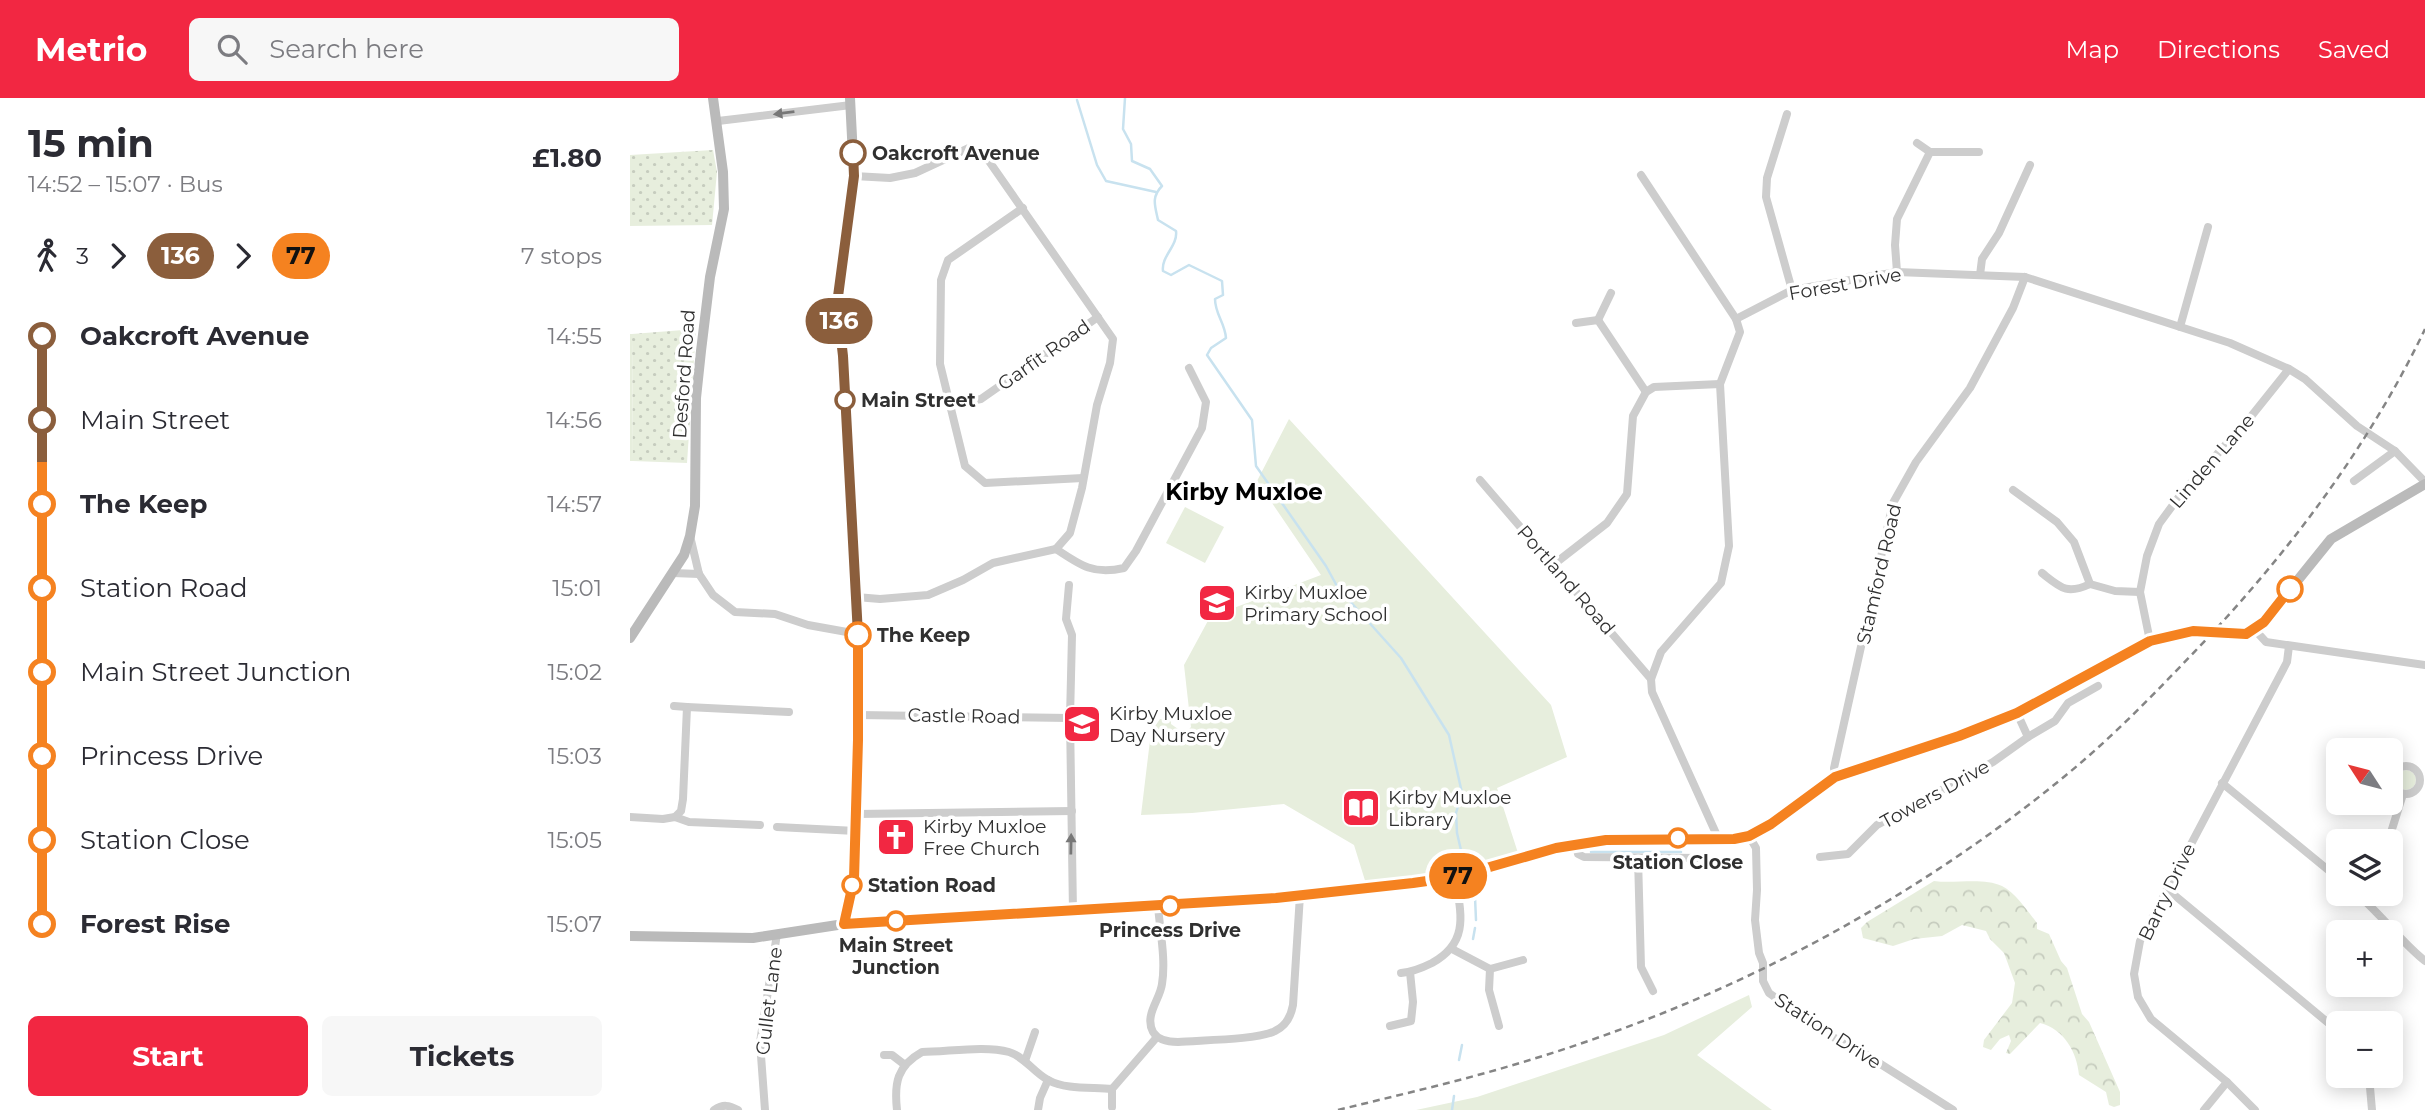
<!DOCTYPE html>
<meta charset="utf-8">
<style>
:root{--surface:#fff;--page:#f7f7f7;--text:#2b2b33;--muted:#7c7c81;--accent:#f22742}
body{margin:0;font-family:Montserrat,sans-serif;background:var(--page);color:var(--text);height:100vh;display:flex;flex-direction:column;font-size:26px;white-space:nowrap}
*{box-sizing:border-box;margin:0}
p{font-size:23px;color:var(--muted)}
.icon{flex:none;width:38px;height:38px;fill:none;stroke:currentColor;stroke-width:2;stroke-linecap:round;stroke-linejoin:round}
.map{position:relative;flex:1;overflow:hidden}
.drawer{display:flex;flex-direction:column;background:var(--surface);width:630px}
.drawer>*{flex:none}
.badge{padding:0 14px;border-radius:23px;font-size:24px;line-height:46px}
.needle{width:46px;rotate:306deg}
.fabs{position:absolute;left:1696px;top:640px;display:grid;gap:14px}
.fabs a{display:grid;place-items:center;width:77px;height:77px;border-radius:10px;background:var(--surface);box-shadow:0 4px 18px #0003;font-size:35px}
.map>.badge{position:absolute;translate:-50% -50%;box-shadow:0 0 0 4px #fff}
.legs{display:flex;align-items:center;gap:10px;height:77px;padding:0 28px;font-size:23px}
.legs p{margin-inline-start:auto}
.head{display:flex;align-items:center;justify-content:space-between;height:119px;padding:0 28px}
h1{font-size:38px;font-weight:700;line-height:52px}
.action{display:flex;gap:14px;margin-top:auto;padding:14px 28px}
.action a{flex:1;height:80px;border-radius:10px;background:var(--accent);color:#fff;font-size:28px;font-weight:700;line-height:80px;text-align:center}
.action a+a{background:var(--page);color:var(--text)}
ul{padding:0 28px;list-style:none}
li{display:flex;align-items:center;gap:24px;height:84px;font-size:26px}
li i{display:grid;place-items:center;width:10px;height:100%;margin:0 9px;background:currentColor}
li i::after{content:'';width:18px;height:18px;margin:-9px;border:5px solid;border-radius:50%;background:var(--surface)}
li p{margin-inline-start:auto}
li:first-child i{background:linear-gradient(#0000 50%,currentColor 0)}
li:last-child i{background:linear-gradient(currentColor 50%,#0000 0)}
header{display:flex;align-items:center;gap:42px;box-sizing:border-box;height:98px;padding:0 35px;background:var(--accent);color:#fff}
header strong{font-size:33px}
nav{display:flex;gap:38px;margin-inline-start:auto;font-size:24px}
.search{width:490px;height:63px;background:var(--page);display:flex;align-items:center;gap:18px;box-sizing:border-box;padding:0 24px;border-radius:10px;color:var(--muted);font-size:26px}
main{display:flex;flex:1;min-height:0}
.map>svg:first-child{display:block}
.green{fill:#e7eedd}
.forest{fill:url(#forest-crowns)}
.cemetery{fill:url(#cemetery-stones)}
.garden{fill:url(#garden-dots)}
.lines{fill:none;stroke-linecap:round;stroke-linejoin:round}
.stream{stroke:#c8e2ef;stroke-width:2.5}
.street{stroke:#cdcdcd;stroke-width:8}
.secondary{stroke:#bababa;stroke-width:10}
.rail{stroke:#858585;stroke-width:2.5;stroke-dasharray:7 5;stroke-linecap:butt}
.oneway{fill:#777}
.line-1-casing{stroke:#fff;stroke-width:16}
.line-2-casing{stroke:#fff;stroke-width:16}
.line-1{stroke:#8b5e3c;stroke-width:10}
.line-2{stroke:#f58220;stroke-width:10}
.stop-1-dot{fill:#fff;stroke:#8b5e3c;stroke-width:3.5}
.stop-2-dot{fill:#fff;stroke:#f58220;stroke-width:3.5}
.labels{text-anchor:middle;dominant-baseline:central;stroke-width:7;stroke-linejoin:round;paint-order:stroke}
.stop-label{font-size:19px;font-weight:bold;fill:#303030;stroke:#fff;text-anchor:start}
.street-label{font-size:19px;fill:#303030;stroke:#fff}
.poi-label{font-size:19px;fill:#303030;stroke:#fff;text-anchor:start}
.quarter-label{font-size:23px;font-weight:bold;fill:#000;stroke:#fff}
</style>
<header>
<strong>Metrio</strong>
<div class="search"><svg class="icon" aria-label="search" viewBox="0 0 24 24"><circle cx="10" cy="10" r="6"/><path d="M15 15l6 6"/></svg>Search here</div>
<nav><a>Map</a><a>Directions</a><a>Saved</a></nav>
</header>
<main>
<section class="drawer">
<div class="head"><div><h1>15 min</h1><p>14:52 – 15:07 · Bus</p></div><b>£1.80</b></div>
<div class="legs"><svg class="icon" aria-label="walk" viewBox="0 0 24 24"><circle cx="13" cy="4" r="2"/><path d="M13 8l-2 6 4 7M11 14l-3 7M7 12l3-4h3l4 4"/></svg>3<svg class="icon" aria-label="forward" viewBox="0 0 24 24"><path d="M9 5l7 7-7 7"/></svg><b class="badge" style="background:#8b5e3c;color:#fff">136</b><svg class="icon" aria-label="forward" viewBox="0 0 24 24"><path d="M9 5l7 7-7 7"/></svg><b class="badge" style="background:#f58220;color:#111">77</b><p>7 stops</p></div>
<ul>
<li><i style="color:#8b5e3c"></i><b>Oakcroft Avenue</b><p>14:55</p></li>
<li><i style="color:#8b5e3c"></i><span>Main Street</span><p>14:56</p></li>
<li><i style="color:#f58220"></i><b>The Keep</b><p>14:57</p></li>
<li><i style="color:#f58220"></i><span>Station Road</span><p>15:01</p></li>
<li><i style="color:#f58220"></i><span>Main Street Junction</span><p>15:02</p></li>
<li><i style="color:#f58220"></i><span>Princess Drive</span><p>15:03</p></li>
<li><i style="color:#f58220"></i><span>Station Close</span><p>15:05</p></li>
<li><i style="color:#f58220"></i><b>Forest Rise</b><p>15:07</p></li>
</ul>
<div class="action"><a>Start</a><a>Tickets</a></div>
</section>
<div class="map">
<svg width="1795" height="1012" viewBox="0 0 1795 1012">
<defs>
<pattern id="forest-crowns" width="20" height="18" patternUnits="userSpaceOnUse" patternTransform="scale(1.75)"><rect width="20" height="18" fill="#e7eedd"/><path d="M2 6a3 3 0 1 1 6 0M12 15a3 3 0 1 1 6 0" fill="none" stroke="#c6ccbe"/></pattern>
<pattern id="cemetery-stones" width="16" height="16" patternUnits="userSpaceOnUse" patternTransform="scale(1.75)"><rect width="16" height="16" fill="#e7eedd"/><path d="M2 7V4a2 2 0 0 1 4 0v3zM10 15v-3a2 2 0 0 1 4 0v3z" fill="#c6ccbe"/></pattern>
<pattern id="garden-dots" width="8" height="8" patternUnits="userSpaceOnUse" patternTransform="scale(1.75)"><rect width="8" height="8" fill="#e7eedd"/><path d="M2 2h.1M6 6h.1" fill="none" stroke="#c6ccbe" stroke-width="1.8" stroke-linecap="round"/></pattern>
</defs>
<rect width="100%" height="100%" fill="#fff"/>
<g class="green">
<path d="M659,321L921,607L937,659L867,690L888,755L825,771L737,789L724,747L654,706L562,715L511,717L521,634L530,621H541V626L555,636L561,629L554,567L580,519L691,477L627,383Z"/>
<path d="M555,409L594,429L575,465L536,445Z"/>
<circle cx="1776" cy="682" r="10"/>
<path d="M1119,897L1122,909L1067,957L1142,1012H786L847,999L1034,937Z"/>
</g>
<path class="forest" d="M1304,783C1325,786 1353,779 1372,788C1386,795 1398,814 1407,825V831L1419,836L1431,863L1437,870L1452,916L1459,924L1490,994V1007L1484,1009L1479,1007L1476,994L1449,977C1447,954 1434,931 1410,925L1380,956L1376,955L1381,943L1379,937L1370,941L1361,952L1353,949L1354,942L1382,905L1385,885L1374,855L1360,841L1356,833L1332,827L1312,838L1284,841L1263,848L1233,840L1231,830L1237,824Z"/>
<path class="cemetery" d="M0,236H2L3,363H0Z"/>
<g class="garden">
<path d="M83,52L87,74L82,127L0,128V57Z"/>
<path d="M66,231L57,365L3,363L2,236Z"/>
</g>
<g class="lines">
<g class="stream">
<path d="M495,0L493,31L501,46L502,63L520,71L532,88C521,99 525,108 528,122L546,133C548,148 531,158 533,173L541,177L559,167L592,183L593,197L585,201C585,216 595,225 596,240L581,250L577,257L622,322L626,368L696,468L708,490L771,560L819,637L832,695L826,715L827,735L834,765"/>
<path d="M447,2L467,67L476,83L526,94"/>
<path d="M961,754H1051"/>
<path d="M843,784L844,788L852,785"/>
<path d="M845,799L846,822"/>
<path d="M843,841L845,830"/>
<path d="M829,962L832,947"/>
<path d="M822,1012L824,998"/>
</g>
<g class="street">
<path d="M1157,16L1137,80L1136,99L1162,192"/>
<path d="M88,23L221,7"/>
<path d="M1287,45L1300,54"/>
<path d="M1011,77L1106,221"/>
<path d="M224,78L260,80L285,75L339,50L354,56L483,241L480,265L467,307L452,390L440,435L426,451"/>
<path d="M393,110L318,162L311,182L310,266L335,368L355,385L453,380"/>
<path d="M1267,174L1265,147L1267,121L1300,54H1349"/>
<path d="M1350,177L1352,161L1369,135L1400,67"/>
<path d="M968,222L981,195"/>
<path d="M946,225L968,222L1016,294"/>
<path d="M1550,229L1578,129"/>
<path d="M320,307L351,301L468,219"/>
<path d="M850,382L1021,581"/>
<path d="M1724,383L1765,353"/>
<path d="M1383,392L1427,424L1444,444L1460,486"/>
<path d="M60,438L69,476L83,497L105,514L145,516L178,527L228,536"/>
<path d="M426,451C451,468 464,477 494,470L506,453L572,330L576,304L559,270"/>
<path d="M923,467L977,425L997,396L1003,318L1016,294L1024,289L1090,286"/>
<path d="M43,475L69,476"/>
<path d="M1412,475C1431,490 1437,497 1460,486L1485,493L1510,494"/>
<path d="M439,487L436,521L442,537L440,620L443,814"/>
<path d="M226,499L250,501L298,497L333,482L363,465L426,451"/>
<path d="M1625,532L1636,544L1795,567"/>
<path d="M1520,543L1510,494L1517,458L1529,426L1551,396L1619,321L1659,271"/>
<path d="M44,608L57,609"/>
<path d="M228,617L440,620"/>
<path d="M1398,639L1425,623L1438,605L1468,588"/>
<circle cx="1776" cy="682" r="14"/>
<path d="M1205,679L1204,670L1263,405L1286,364L1340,290L1383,210L1395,179"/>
<path d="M1592,685L1708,780"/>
<path d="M227,716L442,713"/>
<path d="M0,719L33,721L45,719L59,724L130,727"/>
<path d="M45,719L51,713L53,701L57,609L159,614"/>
<path d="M147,729L226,733"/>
<path d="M1119,738L1126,750L1127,792L1125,822L1129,855L1133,865V883L1139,895L1197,936L1230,953L1323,1012"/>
<path d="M1089,742L1022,594L1021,581L1031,554L1091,485L1099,448L1090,286L1110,234L1106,221L1162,192L1267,174L1395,179L1600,245L1659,271L1675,281L1727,328L1765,353L1795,384"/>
<path d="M1758,744L1773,696"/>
<path d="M946,746L948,756L954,759L1074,760"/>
<path d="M1190,759L1218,756L1247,727L1363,664L1398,639L1387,615"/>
<path d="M1008,760L1011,869L1023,893"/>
<path d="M1537,791L1708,933"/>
<path d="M1727,796C1752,817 1770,843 1795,863"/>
<path d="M1740,806L1743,796"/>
<path d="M528,808C530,833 536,862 532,886C530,902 514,917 523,934C528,942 539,944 548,944C570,942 628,942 645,933C656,928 661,918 663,907L670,797"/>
<path d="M822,851L860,871L859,892L869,928"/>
<path d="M860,871L893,862"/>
<path d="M771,875C782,874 792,870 802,865C840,844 831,815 825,779"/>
<path d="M760,928L781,923L783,904L780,874"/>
<path d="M254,957H262L275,967"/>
<path d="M395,963L405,934"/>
<path d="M1739,978L1742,1012"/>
<path d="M482,1009V991"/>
<path d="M84,1012C93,1006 99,1007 108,1012"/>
<path d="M135,1012L130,944L147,836"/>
<path d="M267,1012C264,985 267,968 292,954C317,954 355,947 379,954C395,959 403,974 418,982C436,992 462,989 482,991L527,939"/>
<path d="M408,1012L410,1000L418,982"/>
<path d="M1574,1012L1597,984"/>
<path d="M1625,1012L1597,984L1521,921L1508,899L1504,876L1510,843L1657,564L1659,548"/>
</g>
<g class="secondary">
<path d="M0,540L54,457L60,438L65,408L66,300L71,253L80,179L94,111L93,74L83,0"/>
<path d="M214,826L224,781L228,617L225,465L213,258L207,206L224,78L220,0"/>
<path d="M0,838L123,840L214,826L600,804L758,788L825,779L926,750L976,742L1104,741C1145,731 1169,698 1205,679L1329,638L1387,615L1520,543L1563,533L1616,536L1634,524L1701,441L1795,386"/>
</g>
<path class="rail" d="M708,1012C773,996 839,981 903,961C1096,902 1279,806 1435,678C1484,638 1527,593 1570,548C1659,454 1739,348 1795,231"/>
</g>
<defs><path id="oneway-solid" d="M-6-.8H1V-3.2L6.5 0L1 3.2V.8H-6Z" transform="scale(1.75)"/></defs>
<g class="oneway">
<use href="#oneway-solid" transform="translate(154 15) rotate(173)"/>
<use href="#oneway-solid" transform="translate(441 746) rotate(-89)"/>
</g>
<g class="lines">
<defs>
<path id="line-1" d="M223,55L224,78L207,206L213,258L228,537"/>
<path id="line-2" d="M228,537V642L224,781L214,826L646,800L783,785L825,779L926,750L976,742L1104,741L1119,738L1141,726L1205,679L1329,638L1387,615L1520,543L1563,533L1616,536L1634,524L1660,491"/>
</defs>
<use href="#line-1" class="line-1-casing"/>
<use href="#line-2" class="line-2-casing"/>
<use href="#line-1" class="line-1"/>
<use href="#line-2" class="line-2"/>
</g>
<defs>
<symbol id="school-square" viewBox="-11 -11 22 22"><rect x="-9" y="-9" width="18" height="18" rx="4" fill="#f22742" stroke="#fff"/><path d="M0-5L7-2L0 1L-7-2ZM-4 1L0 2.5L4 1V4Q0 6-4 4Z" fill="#fff"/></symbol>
<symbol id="library-square" viewBox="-11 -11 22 22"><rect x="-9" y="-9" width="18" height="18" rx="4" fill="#f22742" stroke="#fff"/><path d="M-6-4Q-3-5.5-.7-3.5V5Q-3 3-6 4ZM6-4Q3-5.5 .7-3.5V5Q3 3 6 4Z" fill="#fff"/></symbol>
<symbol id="church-square" viewBox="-11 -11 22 22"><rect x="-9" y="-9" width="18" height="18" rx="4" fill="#f22742" stroke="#fff"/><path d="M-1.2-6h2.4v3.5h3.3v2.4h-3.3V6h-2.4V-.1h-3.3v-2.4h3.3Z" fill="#fff"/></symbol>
</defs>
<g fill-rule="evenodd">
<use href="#school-square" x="565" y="483" width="44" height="44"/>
<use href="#school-square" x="430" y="604" width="44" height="44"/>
<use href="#library-square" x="709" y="688" width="44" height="44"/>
<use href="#church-square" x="244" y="717" width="44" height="44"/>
</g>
<g class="stop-1-dot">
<circle cx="223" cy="55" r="12"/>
<circle cx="215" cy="302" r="9"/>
</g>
<g class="stop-2-dot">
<circle cx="1660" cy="491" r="12"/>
<circle cx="228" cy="537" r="12"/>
<circle cx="1048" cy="740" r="9"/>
<circle cx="222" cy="787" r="9"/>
<circle cx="540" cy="808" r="9"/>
<circle cx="266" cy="823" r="9"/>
</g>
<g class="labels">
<g class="stop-label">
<text x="242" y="55">Oakcroft Avenue</text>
<text x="231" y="302">Main Street</text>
<text x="247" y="537">The Keep</text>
<text x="1048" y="764" text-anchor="middle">Station Close</text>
<text x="238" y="787">Station Road</text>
<text x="540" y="832" text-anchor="middle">Princess Drive</text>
<text x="266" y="847" text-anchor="middle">Main Street<tspan x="266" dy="22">Junction</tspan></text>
</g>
<g class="street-label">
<text transform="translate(1215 186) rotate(-10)">Forest Drive</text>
<text transform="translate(414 257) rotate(-35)">Garfit Road</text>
<text transform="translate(54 276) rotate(-86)">Desford Road</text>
<text transform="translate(1582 363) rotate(-49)">Linden Lane</text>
<text transform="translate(1249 476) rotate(-77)">Stamford Road</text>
<text transform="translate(936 482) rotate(49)">Portland Road</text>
<text transform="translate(334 618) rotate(1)">Castle Road</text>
<text transform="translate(1305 696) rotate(-29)">Towers Drive</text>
<text transform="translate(1537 794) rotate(-64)">Barry Drive</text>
<text transform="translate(139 903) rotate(-83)">Gullet Lane</text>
<text transform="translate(1198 933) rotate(33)">Station Drive</text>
</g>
<g class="poi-label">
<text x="614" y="494">Kirby Muxloe<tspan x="614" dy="22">Primary School</tspan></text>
<text x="479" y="615">Kirby Muxloe<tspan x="479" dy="22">Day Nursery</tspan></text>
<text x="758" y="699">Kirby Muxloe<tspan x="758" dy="22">Library</tspan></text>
<text x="293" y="728">Kirby Muxloe<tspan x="293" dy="22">Free Church</tspan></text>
</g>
<g class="quarter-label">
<text x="614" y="394">Kirby Muxloe</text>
</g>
</g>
</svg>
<div class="fabs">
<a><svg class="needle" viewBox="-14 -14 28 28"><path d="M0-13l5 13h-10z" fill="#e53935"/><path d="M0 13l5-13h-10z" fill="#7c7c81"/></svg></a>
<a><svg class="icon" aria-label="layers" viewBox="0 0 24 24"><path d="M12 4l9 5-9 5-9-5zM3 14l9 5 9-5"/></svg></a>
<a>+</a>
<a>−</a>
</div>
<b class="badge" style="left:209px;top:223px;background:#8b5e3c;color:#fff">136</b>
<b class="badge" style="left:828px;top:778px;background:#f58220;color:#111">77</b>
</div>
</main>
